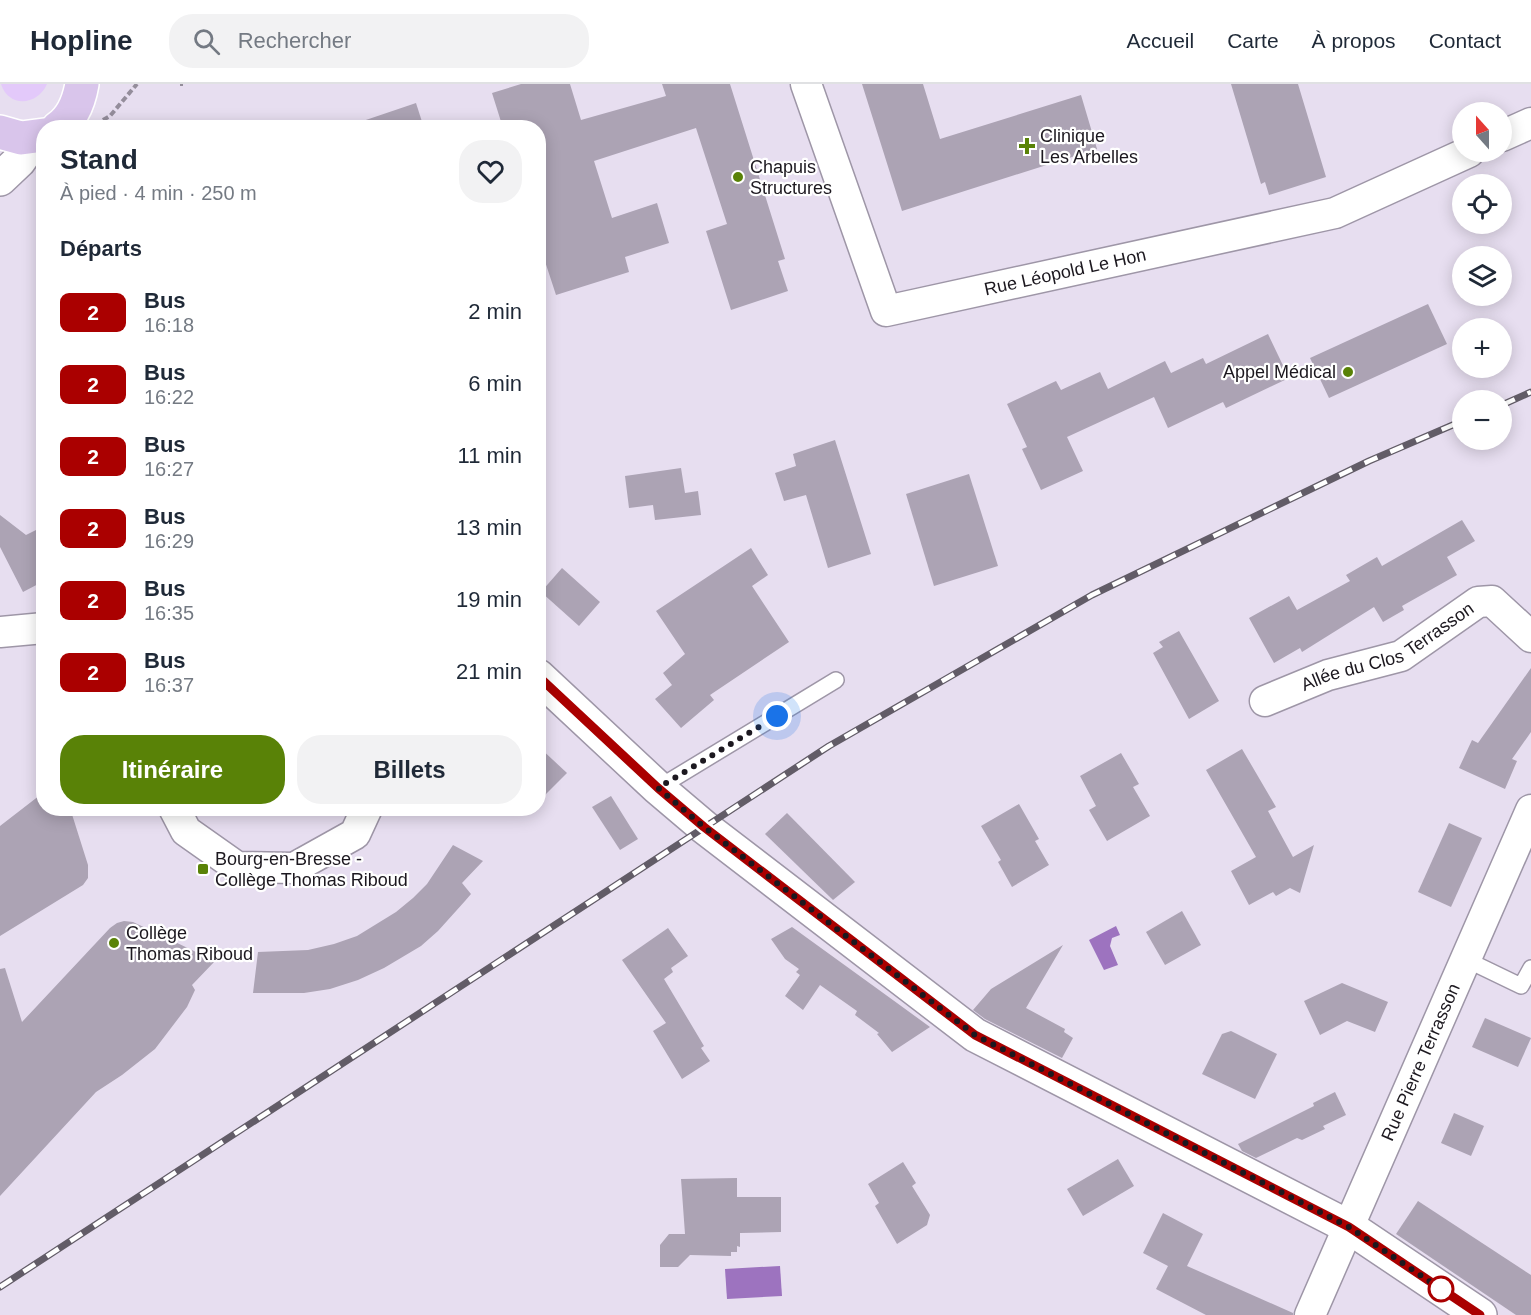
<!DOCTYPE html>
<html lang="fr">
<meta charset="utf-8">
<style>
:root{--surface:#fff;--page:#f2f2f3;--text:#1f2937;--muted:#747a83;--line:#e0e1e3;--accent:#598207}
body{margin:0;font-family:Helvetica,sans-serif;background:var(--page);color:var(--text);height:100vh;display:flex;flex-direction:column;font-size:22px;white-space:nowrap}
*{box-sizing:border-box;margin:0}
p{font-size:20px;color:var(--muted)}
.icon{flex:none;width:33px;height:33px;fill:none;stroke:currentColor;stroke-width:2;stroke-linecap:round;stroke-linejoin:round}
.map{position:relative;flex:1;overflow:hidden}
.panel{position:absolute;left:36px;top:36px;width:510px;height:696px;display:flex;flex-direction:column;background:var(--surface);border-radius:24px;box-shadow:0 3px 15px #0003}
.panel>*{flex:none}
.badge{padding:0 12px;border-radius:9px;font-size:21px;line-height:39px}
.needle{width:39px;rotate:339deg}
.fabs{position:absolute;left:1452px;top:18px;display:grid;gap:12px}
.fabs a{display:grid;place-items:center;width:60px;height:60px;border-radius:50%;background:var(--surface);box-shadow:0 3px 15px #0003;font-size:30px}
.you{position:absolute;width:30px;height:30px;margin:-15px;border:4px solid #fff;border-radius:50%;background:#1a73e8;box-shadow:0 0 0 9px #1a73e833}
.map>.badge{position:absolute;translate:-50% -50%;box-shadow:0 0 0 3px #fff}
h2{padding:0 24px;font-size:22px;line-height:54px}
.round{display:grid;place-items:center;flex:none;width:63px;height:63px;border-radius:24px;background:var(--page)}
.overview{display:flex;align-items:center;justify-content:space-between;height:102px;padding:0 24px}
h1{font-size:28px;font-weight:700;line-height:45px}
.cta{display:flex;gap:12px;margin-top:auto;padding:12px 24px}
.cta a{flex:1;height:69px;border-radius:24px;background:var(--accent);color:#fff;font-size:24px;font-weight:700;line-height:69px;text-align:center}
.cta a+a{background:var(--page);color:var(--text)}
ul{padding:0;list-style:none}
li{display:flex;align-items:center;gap:18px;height:72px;padding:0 24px}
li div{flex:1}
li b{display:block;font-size:22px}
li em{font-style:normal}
li .badge{min-width:66px;font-weight:700;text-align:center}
header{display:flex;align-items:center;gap:36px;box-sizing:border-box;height:84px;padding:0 30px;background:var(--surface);border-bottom:2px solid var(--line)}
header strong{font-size:28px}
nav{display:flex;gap:33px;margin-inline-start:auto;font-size:21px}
.search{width:420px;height:54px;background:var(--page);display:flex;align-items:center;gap:15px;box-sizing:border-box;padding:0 21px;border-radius:24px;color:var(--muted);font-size:22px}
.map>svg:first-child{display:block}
.green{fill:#e3c9fa}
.water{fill:#9d73bf}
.building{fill:#aca3b4}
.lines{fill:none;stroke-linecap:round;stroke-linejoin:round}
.service-casing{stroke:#9e96a7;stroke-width:18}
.minor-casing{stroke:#9e96a7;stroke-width:33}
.tertiary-casing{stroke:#9e96a7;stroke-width:36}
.primary-casing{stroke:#fff;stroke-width:36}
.path{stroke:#948d9b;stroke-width:4;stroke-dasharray:6 3;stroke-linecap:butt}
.service{stroke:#fff;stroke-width:15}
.minor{stroke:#fff;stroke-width:30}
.tertiary{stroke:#fff;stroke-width:33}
.primary{stroke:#d9c5eb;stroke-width:33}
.rail-casing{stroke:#625c67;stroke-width:7}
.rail{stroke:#fff;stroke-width:4.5;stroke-dasharray:14;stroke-linecap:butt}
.line-casing{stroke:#fff;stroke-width:14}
.line{stroke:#a00;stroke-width:9}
.walk{stroke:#1c181f;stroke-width:6;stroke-dasharray:0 10.8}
.poi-dot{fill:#598207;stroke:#fff;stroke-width:2}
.stop-dot{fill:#fff;stroke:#a00;stroke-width:3}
.labels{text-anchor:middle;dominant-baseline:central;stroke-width:4.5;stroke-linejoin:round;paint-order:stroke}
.poi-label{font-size:18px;fill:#1c181f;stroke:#fff;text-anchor:start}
.street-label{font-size:18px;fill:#1c181f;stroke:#fff}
</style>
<header>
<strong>Hopline</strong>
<div class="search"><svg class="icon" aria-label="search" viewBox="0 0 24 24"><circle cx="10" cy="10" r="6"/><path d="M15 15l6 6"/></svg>Rechercher</div>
<nav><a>Accueil</a><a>Carte</a><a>À propos</a><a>Contact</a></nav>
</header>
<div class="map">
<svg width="1531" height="1231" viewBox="0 0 1531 1231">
<rect width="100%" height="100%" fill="#e7def0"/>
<path class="green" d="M1,0H47C38,21 9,25 1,0Z"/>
<g class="water">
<path d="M1116,842L1120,851L1112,854L1110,862L1118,881L1104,886L1089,856Z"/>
<path d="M780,1182L782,1212L727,1215L725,1185Z"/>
</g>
<g class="building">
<path d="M521,0H570L581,36L666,12L662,0H730L785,175L778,177L788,207L731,226L706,147L727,140L696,44L594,77L612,134L657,119L669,159L625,173L629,188L556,211L538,156V44H503L492,9Z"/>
<path d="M862,0H923L940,55L1081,11L1097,65L902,127Z"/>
<path d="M1231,0H1298L1326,93L1269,111L1265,98L1261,100Z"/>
<path d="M416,19L424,44H357V39Z"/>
<path d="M1428,220L1447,260L1329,314L1310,274Z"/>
<path d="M1268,250L1289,294L1226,324L1223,318L1168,344L1154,313L1067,353L1083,387L1041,406L1022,365L1027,363L1007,320L1056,297L1061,306L1100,288L1108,305L1165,277L1171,289L1203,274L1206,280Z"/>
<path d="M835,356L871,470L828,484L806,411L784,417L775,389L796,382L793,370Z"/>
<path d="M681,384L685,409L698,407L701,431L655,436L653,421L629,424L625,392Z"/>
<path d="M969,390L998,482L934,502L906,410Z"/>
<path d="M0,431L26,451L44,442V497L23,508L0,463Z"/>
<path d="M1462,436L1475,457L1447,473L1457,491L1402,522L1404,526L1383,538L1374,523L1302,568L1300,564L1274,579L1249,534L1289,512L1297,526L1350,497L1346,491L1377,473L1382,482Z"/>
<path d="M751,464L768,491L752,502L789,558L710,611L714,616L681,644L655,615L672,601L663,589L685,570L656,527Z"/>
<path d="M562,484L600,518L579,542L541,508Z"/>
<path d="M1179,547L1219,617L1189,635L1153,569L1163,563L1159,558Z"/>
<path d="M1531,584V648L1512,675L1517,677L1505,705L1459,684L1472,656L1478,659Z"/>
<path d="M538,662L567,689L538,718Z"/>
<path d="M1242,665L1276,723L1268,727L1293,773L1314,761L1300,809L1290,804L1276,812L1273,808L1249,821L1231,787L1256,773L1206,686Z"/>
<path d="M1121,669L1139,700L1133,703L1150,732L1107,757L1089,726L1096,722L1080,692Z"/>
<path d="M44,708V724H70L88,781V794L83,801L0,852V742Z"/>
<path d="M611,712L638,755L620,766L592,723Z"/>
<path d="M1019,720L1039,755L1035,757L1049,781L1012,803L998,778L1001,776L981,742Z"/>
<path d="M787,729L855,798L833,816L765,750Z"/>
<path d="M1449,739L1482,754L1451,823L1418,808Z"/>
<path d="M453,761L483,777L462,799L471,810L465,817L438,847L421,862L384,884L358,896L330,905L304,909H253L258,868L308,866L334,860L357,852L396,828L413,814L427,800Z"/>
<path d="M1182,827L1201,861L1165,881L1146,848Z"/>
<path d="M124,837L133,838L215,877L192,901L195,906L187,923L155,965L122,991L96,1008L0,1112V885L5,884L22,938L110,844L117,839Z"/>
<path d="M792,843L897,919L930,943L892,968L877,950L879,949L855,931L857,927L820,901L803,926L785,912L800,891L796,888L799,885L785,875L771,855Z"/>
<path d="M668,844L688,872L671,884L673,888L664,895L704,962L701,964L710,977L682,995L653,947L666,939L622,876Z"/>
<path d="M1063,861L1026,924L1065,945L1064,948L1073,954L1062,974L985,935L973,926L991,905Z"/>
<path d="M1342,899L1388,918L1375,948L1347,937L1320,951L1304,917Z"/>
<path d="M1485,934L1531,954L1518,983L1472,963Z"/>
<path d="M1231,947L1277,970L1255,1015L1202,990L1222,950Z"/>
<path d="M1335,1008L1346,1031L1323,1042L1325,1045L1302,1056L1297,1054L1256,1074L1242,1067L1238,1060L1314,1022L1313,1019Z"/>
<path d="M1454,1029L1484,1042L1471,1072L1441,1059Z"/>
<path d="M1118,1075L1134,1102L1083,1132L1067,1105Z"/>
<path d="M903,1078L916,1099L912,1102L930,1131L927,1141L897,1160L875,1122L879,1119L868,1100Z"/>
<path d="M737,1094V1113H781V1148L740,1149V1163L737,1162V1168H731V1172L690,1171L678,1183H660V1161L669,1150H685L681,1095Z"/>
<path d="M1418,1117L1531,1191V1231H1516L1396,1150Z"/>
<path d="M1163,1129L1203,1150L1187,1182L1293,1229V1231H1206L1156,1205L1168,1182L1143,1169Z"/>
</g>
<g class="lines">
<defs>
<g id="service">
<path d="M658,704L836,596"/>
<path d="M1465,875L1521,902L1531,884"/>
</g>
<g id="minor">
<path id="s1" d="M806,0L886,227L1335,129L1469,68"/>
<path d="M1502,52L1531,39"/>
<path d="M0,548L44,544"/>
<path id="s2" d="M1265,617L1328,591L1401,572L1478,518L1492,517L1531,553"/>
<path d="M174,724L186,747L237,783L294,784L355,750L367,724"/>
<path id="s3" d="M1310,1231L1531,726"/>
</g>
<g id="tertiary">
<path d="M0,95L19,77L36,53"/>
<path d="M538,592L658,704L704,743L975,951L1349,1143L1480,1231"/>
</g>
<g id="primary">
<path d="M58,44C73,34 79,17 82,0"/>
<path d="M0,48L21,54L44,51"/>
</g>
</defs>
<use href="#service" class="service-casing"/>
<use href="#minor" class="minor-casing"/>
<use href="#tertiary" class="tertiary-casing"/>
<use href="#primary" class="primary-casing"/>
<g class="path">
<path d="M180,0H183"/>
<path d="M103,36L110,32L137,0"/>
</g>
<use href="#service" class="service"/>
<use href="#minor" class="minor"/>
<use href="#tertiary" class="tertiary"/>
<use href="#primary" class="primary"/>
<defs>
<g id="rail">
<path d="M1502,321L1531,308"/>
<path d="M0,1203L829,662L1092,511L1369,377L1462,337"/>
</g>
</defs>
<use href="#rail" class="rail-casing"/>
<use href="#rail" class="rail"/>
</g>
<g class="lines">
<defs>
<path id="line" d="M538,592L658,704L704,743L975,951L1349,1143L1480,1231"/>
</defs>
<use href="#line" class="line-casing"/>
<use href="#line" class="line"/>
<path class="walk" d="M777,632L658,704L704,743L975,951L1349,1143L1441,1205"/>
</g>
<g class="poi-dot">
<path d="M1024 53h6v6h6v6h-6v6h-6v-6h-6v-6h6z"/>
<circle cx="738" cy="93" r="6"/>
<circle cx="1348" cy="288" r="6"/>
<rect x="197" y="779" width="12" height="12" rx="3"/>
<circle cx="114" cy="859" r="6"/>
</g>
<circle class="stop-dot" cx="1441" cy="1205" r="12"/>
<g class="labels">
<g class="poi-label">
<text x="1040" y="52">Clinique<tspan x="1040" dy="21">Les Arbelles</tspan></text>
<text x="750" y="83">Chapuis<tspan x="750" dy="21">Structures</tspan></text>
<text x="1336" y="288" text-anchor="end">Appel Médical</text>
<text x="215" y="775">Bourg-en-Bresse -<tspan x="215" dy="21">Collège Thomas Riboud</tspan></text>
<text x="126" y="849">Collège<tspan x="126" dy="21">Thomas Riboud</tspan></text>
</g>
<g class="street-label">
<text stroke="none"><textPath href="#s1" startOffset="424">Rue Léopold Le Hon</textPath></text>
<text stroke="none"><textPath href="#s2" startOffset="135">Allée du Clos Terrasson</textPath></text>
<text stroke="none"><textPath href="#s3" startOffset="276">Rue Pierre Terrasson</textPath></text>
</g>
</g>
</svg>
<div class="fabs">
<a><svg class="needle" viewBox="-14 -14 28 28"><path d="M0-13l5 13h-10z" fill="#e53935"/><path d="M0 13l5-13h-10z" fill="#747a83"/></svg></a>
<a><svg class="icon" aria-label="locate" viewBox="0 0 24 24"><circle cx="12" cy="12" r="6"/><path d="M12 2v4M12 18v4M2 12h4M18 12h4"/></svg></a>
<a><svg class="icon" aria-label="layers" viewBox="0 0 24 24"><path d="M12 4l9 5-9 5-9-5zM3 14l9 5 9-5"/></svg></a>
<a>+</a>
<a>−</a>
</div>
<div class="you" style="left:777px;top:632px"></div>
<section class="panel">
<div class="overview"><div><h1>Stand</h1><p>À pied · 4 min · 250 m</p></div><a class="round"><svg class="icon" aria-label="heart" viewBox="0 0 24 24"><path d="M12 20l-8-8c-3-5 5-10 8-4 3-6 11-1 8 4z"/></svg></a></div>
<h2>Départs</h2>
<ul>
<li><span class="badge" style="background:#a00;color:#fff">2</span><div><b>Bus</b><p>16:18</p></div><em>2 min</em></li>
<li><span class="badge" style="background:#a00;color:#fff">2</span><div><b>Bus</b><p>16:22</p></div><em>6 min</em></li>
<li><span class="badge" style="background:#a00;color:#fff">2</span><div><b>Bus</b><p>16:27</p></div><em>11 min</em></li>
<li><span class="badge" style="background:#a00;color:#fff">2</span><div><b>Bus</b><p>16:29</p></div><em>13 min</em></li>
<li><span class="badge" style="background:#a00;color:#fff">2</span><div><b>Bus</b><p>16:35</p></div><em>19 min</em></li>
<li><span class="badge" style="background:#a00;color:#fff">2</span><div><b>Bus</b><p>16:37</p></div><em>21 min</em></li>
</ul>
<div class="cta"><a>Itinéraire</a><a>Billets</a></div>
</section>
</div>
